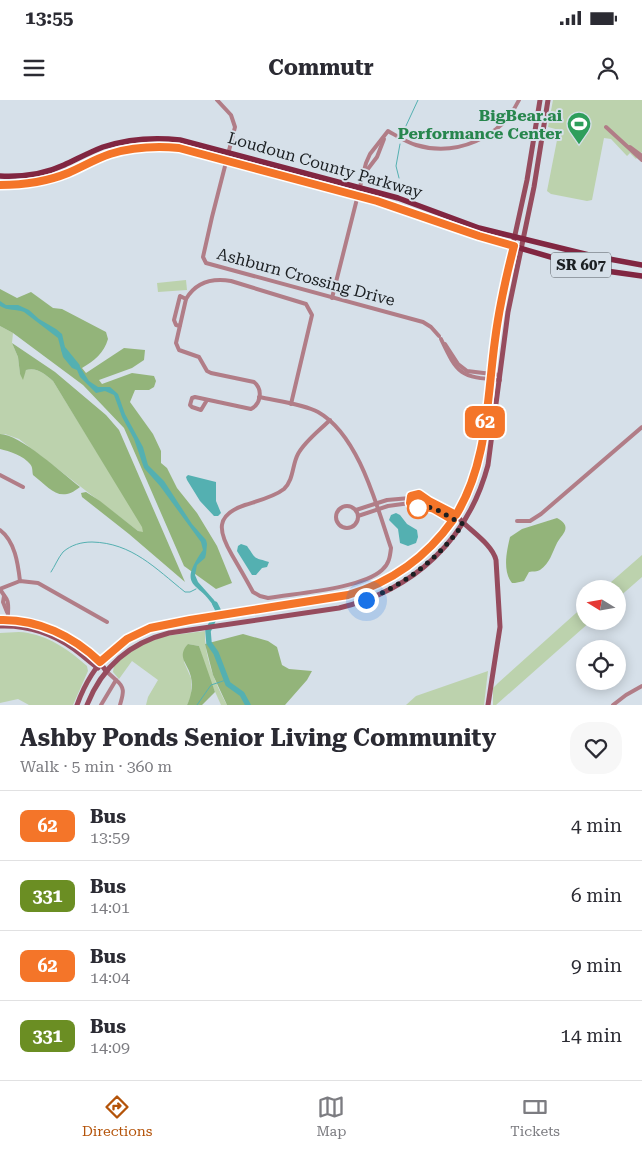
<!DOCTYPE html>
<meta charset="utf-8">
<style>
:root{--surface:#fff;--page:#f7f7f7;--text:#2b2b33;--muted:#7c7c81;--line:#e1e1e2;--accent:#b45309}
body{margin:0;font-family:"Roboto Serif",serif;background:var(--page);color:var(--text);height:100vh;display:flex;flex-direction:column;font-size:19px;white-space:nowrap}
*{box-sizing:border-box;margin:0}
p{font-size:16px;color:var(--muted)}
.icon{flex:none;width:28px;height:28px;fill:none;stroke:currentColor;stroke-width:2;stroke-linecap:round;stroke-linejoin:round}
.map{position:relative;height:605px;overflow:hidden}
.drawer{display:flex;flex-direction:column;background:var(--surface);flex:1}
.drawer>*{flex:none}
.badge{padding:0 10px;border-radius:8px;font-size:18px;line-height:32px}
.needle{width:32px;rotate:281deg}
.fabs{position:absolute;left:576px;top:480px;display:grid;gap:10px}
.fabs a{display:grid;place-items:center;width:50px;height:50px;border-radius:50%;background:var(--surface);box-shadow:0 2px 12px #0003;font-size:25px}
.you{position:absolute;width:25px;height:25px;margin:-12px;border:4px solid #fff;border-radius:50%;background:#1a73e8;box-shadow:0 0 0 8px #1a73e833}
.map>.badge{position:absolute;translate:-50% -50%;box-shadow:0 0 0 2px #fff}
.round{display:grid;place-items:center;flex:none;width:52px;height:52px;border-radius:20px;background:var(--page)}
.head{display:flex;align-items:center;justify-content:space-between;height:85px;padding:0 20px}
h1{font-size:24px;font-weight:700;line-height:38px}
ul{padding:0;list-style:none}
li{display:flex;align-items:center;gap:15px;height:70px;padding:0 20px;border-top:1px solid var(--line)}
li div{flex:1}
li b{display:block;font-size:19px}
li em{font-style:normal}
li .badge{min-width:55px;font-weight:700;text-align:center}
.status{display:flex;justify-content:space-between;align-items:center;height:35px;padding:0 25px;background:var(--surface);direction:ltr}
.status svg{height:14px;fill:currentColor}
header{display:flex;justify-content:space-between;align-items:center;height:65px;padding:0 20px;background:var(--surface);font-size:22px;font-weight:700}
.menu{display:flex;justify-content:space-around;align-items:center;height:70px;border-top:1px solid var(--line);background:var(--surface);font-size:14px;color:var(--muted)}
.menu a{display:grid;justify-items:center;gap:2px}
.menu .current{color:var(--accent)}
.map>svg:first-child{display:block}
.green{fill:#bcd2ad}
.forest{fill:#93b47a}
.water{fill:#54b0b1}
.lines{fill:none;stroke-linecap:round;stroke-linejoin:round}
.stream{stroke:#54b0b1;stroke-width:1}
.river{stroke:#54b0b1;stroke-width:5.5}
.street{stroke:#b17d87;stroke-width:4}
.secondary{stroke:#964c5e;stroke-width:5}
.primary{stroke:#812641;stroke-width:5.5}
.line-casing{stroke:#fff;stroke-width:11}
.line{stroke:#f47529;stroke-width:8}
.walk{stroke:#1b1f22;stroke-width:5;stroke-dasharray:0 9}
.stop-dot{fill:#fff;stroke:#f47529;stroke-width:2.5}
.labels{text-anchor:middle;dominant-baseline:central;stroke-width:4;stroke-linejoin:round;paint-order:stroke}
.shield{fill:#d6e0e9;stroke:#53595e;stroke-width:1}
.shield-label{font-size:15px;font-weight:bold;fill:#1b1f22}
.leisure-label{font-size:16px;font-weight:bold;fill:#27864d;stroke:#d6e0e9;text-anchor:end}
.street-label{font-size:16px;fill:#1b1f22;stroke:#d6e0e9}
</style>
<div class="status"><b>13:55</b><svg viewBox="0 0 49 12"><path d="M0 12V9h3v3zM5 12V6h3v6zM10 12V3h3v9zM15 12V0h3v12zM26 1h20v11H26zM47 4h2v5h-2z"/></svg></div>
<header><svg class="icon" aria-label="menu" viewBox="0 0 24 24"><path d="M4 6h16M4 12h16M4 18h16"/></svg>Commutr<svg class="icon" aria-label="person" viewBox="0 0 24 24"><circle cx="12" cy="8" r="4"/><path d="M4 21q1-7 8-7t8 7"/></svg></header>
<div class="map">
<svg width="642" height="605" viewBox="0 0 642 605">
<rect width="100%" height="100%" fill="#d6e0e9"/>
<g class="green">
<path d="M553,0H642V52L636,59L630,53L627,56L611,39L604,38L592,100L587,101L551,94L547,91L559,30L548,27Z"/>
<path d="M186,180L187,190L158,192L157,183Z"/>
<path d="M0,226L13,233L12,243L18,257L20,274L23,276L26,270C37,267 45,274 53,281L143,427V433L138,431L19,339L5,334H0Z"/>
<path d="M642,455V477L618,498V489H603Z"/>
<path d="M585,505V521H591L496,605H493V588L498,583Z"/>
<path d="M205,531C204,556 215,583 227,605H221L208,576L199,546L188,544L184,562L191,578V597L187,605H146L148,597L158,580L132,561L119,579L113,572L114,565L122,558L141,545L165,536Z"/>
<path d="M0,533C9,533 19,531 28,533C51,537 70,551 87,566L88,571L73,605H29L18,599L0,603Z"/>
<path d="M488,571L484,605H406L416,596Z"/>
</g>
<g class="forest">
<path d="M0,189L17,198L31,192L53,208L62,209L106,232L108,239C104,253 94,261 82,268L86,273L124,248L145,250L144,260L132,268L99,280L102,284L132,273L154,276L156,281L154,287L149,290H135L130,302L153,334L161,351V363L167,368L177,388L197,413L217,446L232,483L216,489L184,466L124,328L83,285L13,233L0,226Z"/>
<path d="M12,243L55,272L106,315L119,330L185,482L129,434L82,397L81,393L86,392L100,401L138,431L143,432L142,427L53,281C45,274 37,267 26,270L23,280L20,274L18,257Z"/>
<path d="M0,334C20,334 63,374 80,387C59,404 50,388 33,375C32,371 33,367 30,364C24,356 9,351 0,349Z"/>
<path d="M557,418C574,427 561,435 557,443C552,453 550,463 540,470C537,472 533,471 529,472L524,481L515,483H512C502,471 507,450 510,437L522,429Z"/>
<path d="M243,534L268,541L277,547L282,565L289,569L312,571L307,580L285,605H227L213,575L205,544Z"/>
<path d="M188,544L199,546L215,592L202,605H187C191,597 193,587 191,577C188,563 176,557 188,544Z"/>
</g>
<g class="water">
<path d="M0,201L6,205H18L29,210L39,219L56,229L62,234L67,256L80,267L89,281L98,287H110L118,294L125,314L143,347L148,365L164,381L192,424L206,440L207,444L206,454L205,458L197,465L195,475L198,482L214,500L219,509L218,510L215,509C201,481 175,490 203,450L201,442L160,386L144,368L134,339L122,317L114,295L105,291L96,293L80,277L77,270L72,268L63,257L58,238L24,212C16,209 8,211 0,206Z"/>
<path d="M188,375L216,382V401L221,413L218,416H214L200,401L187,380L186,377Z"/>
<path d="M396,413L400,415L407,424L417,430L418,437L416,443L408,446L400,443L398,429L389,420L391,415Z"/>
<path d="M241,444L247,446C257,460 252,457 269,462L267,467L262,468L256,475H252L237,451L238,446Z"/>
</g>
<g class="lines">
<g class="stream">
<path d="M405,28L418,0"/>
<path d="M403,34L406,28"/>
<path d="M399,78L396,66L400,44"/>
<path d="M51,472C55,466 58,458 63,452C71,445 81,442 92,442C132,443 155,468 185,492H190L196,489"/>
<path d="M197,605L211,585L226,580"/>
</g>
<g class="river">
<path d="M64,250L77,266"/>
<path d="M215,504L218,510L208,531L209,543L216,553L228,584L242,594L248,605"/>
</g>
<g class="street">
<path d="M217,0L231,15L235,27L212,117L203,157L206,163L423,222L431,227L439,236"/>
<path d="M606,27L642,60"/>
<path d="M630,47L642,56"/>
<path d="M364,74L377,57L384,39"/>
<path d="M332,198L366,63L370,54L388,31C397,36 406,42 416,45C456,57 501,38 519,0"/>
<path d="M186,199C196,182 213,178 231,181L306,204L312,215L291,304"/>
<path d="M180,226L176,225L174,220L180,196L186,199L176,243L179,250L199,257L207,271L211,273L254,282C263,289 261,304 251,309L195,297L192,298L190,305L192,307L201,310L207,300"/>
<path d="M441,239C458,275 460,277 500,280"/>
<path d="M445,244L458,264L467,271L500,275"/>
<path d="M259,297C277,301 303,304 318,312C359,335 377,407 391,448C390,457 389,464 382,470C361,489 296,493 268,498L260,496L253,492C246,479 239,467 232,455C218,431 215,415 245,405C257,401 274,397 284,389C294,379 292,365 298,354C305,341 320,330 330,320"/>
<path d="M0,375L23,387"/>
<circle cx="347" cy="417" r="11"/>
<path d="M356,410L387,400L410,398"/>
<path d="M358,416L388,406L410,403"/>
<path d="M453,420L434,409L423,406L419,408H414L410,403C409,397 413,393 419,394L429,401L456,415"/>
<path d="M517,421H530L541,414L642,327"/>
<path d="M0,430C15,441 18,464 20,481"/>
<path d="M0,489L20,481L38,483L107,522"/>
<path d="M0,489C2,493 5,496 7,500C10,505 7,519 7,526"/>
<path d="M4,496L3,502L7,512"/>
<path d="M106,571L116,580"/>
<path d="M101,605L116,580C126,588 123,594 120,605"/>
<path d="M613,605L626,595L642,586"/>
</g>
<g class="secondary">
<path d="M456,415C467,429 492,443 496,460L500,527L488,605"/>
<path d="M0,520C31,519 59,530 84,549C92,556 100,561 106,571"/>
<path d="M0,526C27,525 52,533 74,549C82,555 90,562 98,568"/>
<path d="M77,605C93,561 121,534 167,524L336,498L372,487L402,472L413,463L444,433L459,410L469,391L475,373L481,349L499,208L527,80L540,0"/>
<path d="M87,605C102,567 129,543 169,533L339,508C414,490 468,440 488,365L508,212L534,87L548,0"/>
</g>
<g class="primary">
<path d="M0,76C21,77 45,74 64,65C77,59 90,52 103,47C128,39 154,37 180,40L398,98L479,128L593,156L642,165"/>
<path d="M0,85C23,85 47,82 68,73C82,67 95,59 110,54C133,47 156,46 179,48L377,101L479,136L571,163L599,170L642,176"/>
</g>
</g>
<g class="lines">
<defs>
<path id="line" d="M0,85C23,85 46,82 68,73C82,67 95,59 110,54C133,47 156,46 179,48L377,101L479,136L514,146C506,177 499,208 495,240C487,298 488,363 456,415L429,401L419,394L411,396L410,403L414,408H419L423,406L434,409L453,420C426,458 392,482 348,495L190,520L150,528L127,539L100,562C73,536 38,519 0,520"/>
</defs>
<use href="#line" class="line-casing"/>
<use href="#line" class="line"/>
<path class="walk" d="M366,500C406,484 438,459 463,424C448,418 434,403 418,408"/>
</g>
<defs>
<symbol id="stadium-pin" viewBox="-11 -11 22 30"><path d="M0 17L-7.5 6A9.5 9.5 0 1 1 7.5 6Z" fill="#2e9e5b" stroke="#d6e0e9"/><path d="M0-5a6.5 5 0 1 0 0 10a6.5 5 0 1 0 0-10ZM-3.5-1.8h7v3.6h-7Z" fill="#fff"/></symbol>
</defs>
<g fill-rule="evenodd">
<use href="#stadium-pin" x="565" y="10" width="28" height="38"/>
</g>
<circle class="stop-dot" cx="418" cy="408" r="10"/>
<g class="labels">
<rect class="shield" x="551" y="152.5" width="60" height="25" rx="4"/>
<g class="shield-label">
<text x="581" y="165">SR 607</text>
</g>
<g class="leisure-label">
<text x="562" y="15">BigBear.ai<tspan x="562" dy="18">Performance Center</tspan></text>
</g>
<g class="street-label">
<text transform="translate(325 65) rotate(16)">Loudoun County Parkway</text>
<text transform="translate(306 177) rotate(15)">Ashburn Crossing Drive</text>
</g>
</g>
</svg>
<div class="fabs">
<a><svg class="needle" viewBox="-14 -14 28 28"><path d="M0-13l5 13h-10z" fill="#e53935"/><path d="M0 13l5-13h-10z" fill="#7c7c81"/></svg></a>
<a><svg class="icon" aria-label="locate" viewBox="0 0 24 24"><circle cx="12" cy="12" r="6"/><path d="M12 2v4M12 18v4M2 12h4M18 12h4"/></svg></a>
</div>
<div class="you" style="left:366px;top:500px"></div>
<b class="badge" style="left:485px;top:322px;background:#f47529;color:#fff">62</b>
</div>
<section class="drawer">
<div class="head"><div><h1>Ashby Ponds Senior Living Community</h1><p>Walk · 5 min · 360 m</p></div><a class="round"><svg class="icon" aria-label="heart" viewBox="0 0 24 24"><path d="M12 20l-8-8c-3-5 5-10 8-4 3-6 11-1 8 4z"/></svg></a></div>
<ul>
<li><span class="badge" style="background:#f47529;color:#fff">62</span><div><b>Bus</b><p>13:59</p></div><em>4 min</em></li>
<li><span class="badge" style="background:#6b8e23;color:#fff">331</span><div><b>Bus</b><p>14:01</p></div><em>6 min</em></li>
<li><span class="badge" style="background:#f47529;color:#fff">62</span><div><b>Bus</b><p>14:04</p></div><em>9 min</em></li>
<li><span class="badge" style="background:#6b8e23;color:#fff">331</span><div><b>Bus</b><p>14:09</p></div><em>14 min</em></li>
</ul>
</section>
<nav class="menu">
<a class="current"><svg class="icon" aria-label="directions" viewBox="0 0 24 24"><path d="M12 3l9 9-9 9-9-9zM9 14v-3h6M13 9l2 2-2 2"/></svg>Directions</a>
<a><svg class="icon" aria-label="map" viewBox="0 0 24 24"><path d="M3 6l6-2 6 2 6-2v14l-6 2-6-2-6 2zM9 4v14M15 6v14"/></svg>Map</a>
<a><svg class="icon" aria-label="tickets" viewBox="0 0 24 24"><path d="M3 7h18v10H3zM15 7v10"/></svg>Tickets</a>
</nav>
